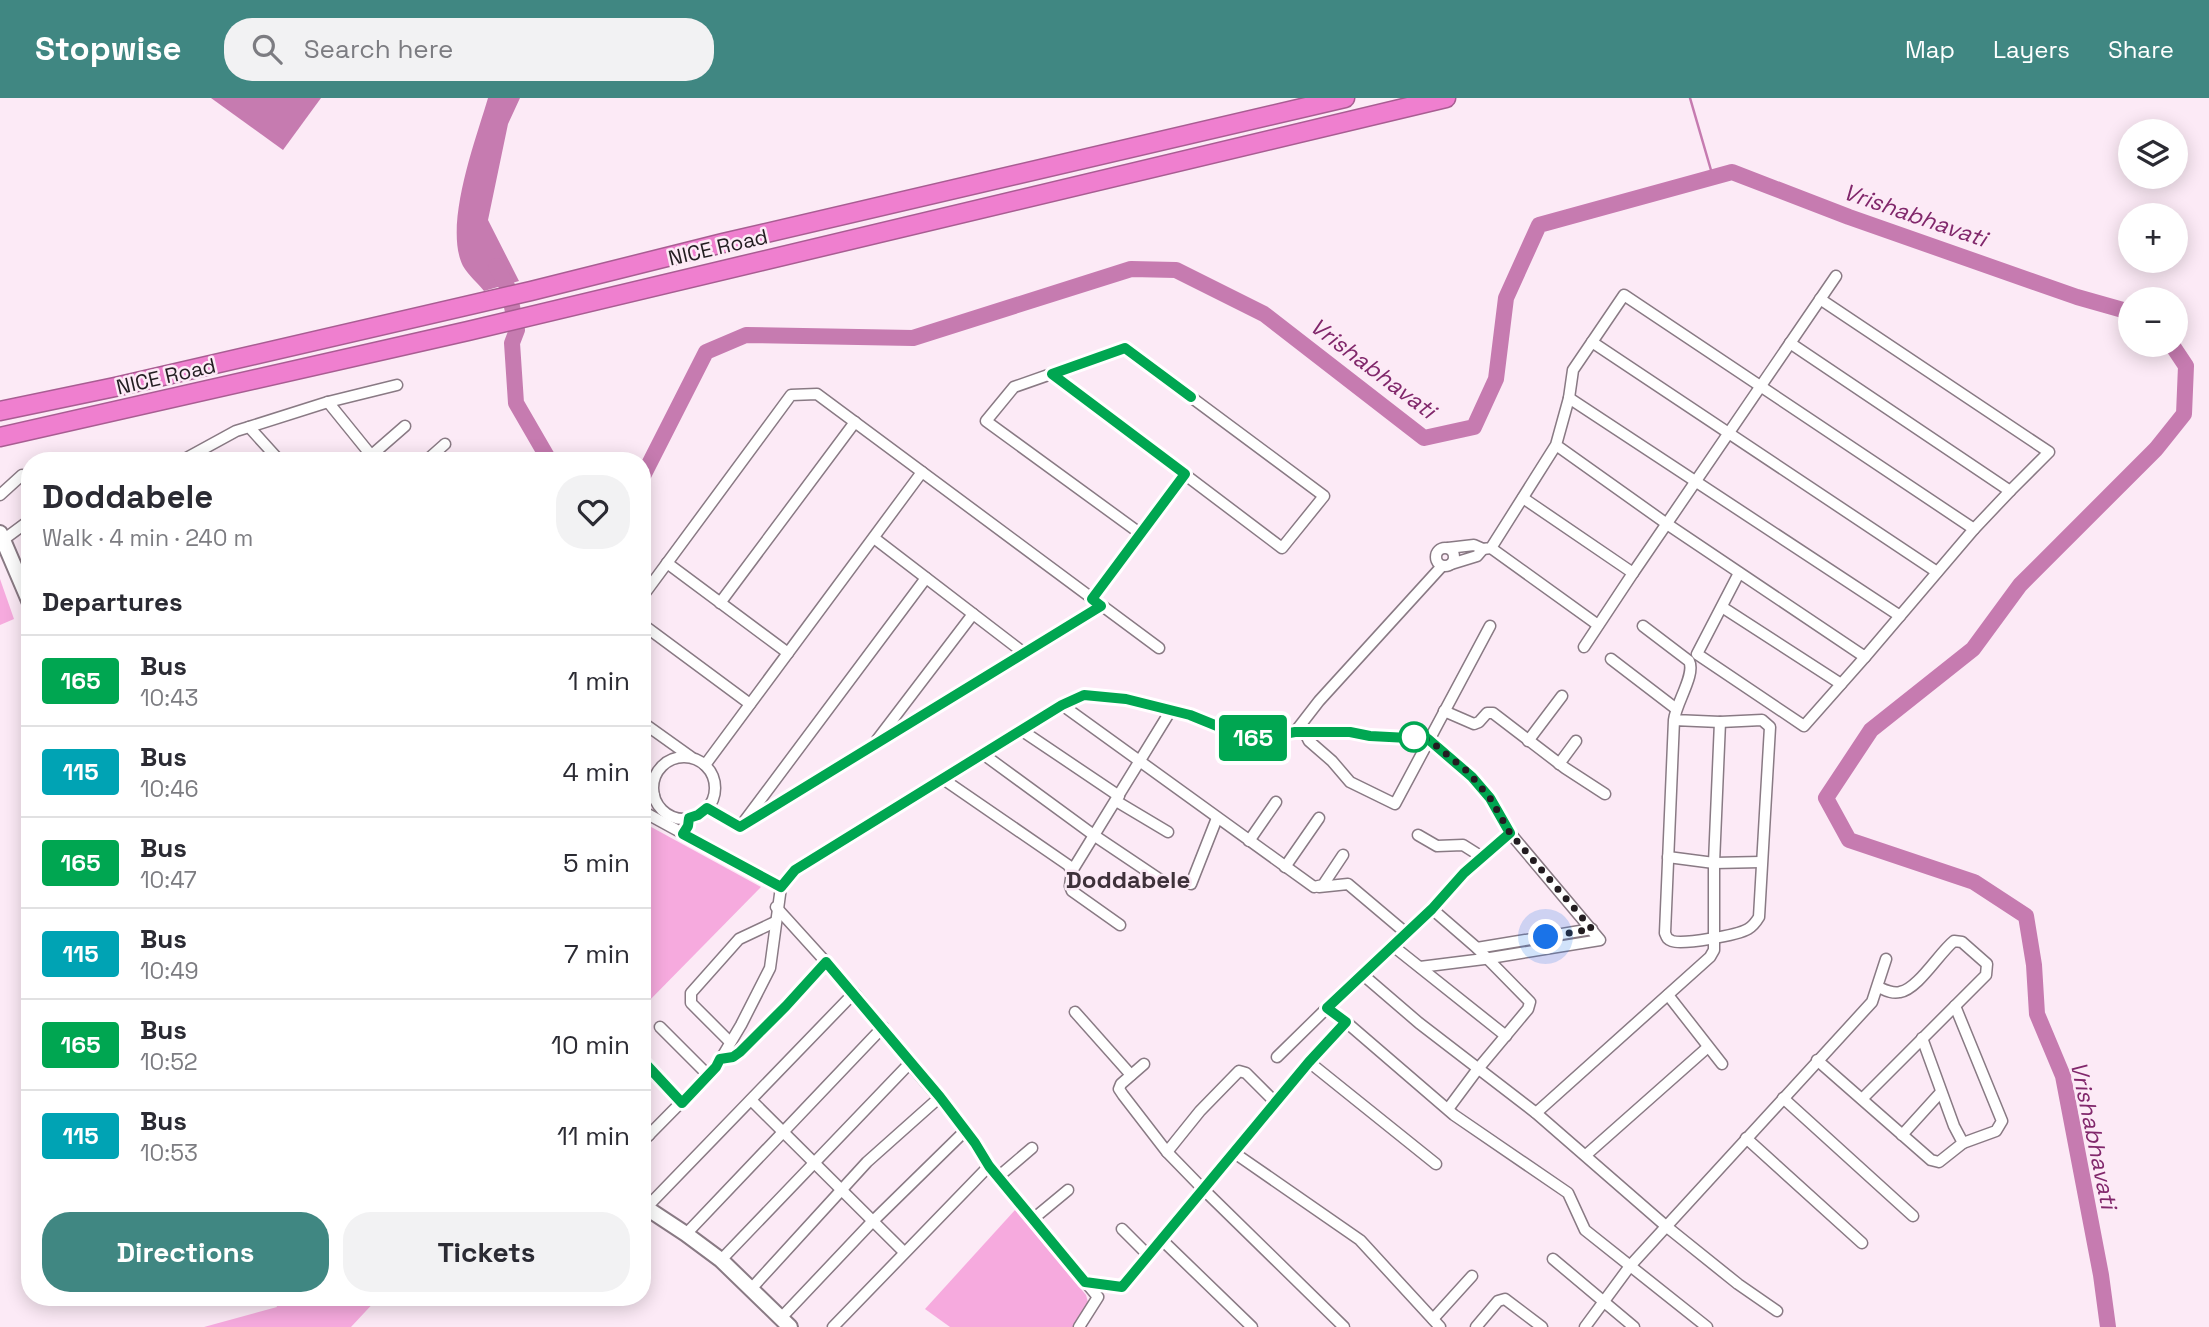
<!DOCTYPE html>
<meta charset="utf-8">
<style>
:root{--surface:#fff;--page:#f2f2f3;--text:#2b2b33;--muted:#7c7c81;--line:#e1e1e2;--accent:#408782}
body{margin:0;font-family:"Space Grotesk",sans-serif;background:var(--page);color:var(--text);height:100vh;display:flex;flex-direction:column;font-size:26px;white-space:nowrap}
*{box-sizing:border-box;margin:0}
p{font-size:23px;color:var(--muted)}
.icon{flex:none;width:38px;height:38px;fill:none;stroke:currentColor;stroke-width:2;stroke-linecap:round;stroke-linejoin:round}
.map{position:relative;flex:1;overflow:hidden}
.side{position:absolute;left:21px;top:354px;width:630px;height:854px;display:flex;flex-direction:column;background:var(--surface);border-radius:28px;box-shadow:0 4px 18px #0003}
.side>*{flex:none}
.badge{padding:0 14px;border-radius:5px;font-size:24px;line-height:46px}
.buttons{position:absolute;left:2118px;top:21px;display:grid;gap:14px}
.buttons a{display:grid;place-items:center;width:70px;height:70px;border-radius:50%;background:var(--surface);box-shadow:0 4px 18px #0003;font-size:35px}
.you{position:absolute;width:35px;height:35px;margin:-18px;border:5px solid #fff;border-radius:50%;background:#1a73e8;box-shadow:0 0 0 10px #1a73e833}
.map>.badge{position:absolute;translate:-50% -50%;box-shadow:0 0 0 4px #fff}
h2{padding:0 21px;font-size:26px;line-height:63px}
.round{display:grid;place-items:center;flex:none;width:74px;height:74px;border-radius:28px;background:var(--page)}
.overview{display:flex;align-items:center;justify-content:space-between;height:119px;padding:0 21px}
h1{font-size:33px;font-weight:600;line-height:52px}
.button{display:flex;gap:14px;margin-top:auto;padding:14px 21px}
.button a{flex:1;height:80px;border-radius:28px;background:var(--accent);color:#fff;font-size:28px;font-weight:600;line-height:80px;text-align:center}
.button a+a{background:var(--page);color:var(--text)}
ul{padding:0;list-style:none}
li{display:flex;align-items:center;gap:21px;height:91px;padding:0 21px;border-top:2px solid var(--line)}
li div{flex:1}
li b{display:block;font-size:26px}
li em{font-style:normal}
li .badge{min-width:77px;font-weight:700;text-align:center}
header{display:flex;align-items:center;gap:42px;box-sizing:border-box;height:98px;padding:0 35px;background:var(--accent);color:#fff}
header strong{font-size:33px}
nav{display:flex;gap:38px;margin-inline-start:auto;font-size:24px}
.search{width:490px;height:63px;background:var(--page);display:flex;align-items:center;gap:18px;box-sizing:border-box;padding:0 24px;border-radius:28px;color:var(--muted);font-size:26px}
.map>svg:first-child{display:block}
.green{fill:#f6aade}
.water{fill:#c67bb0}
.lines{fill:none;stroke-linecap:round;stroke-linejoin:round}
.stream{stroke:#c67bb0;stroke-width:2.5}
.river{stroke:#c67bb0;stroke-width:16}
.street-casing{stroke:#897a84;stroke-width:13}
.secondary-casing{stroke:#897a84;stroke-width:18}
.highway-casing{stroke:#a85d92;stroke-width:21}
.street{stroke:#fff;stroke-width:10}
.secondary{stroke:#fff;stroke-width:14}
.highway{stroke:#ef7fcf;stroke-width:18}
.line-casing{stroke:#fff;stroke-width:16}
.line{stroke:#00a651;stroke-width:10}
.walk{stroke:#231d21;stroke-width:7;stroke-dasharray:0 12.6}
.stop-dot{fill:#fff;stroke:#00a651;stroke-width:3.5}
.labels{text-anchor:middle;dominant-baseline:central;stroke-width:5;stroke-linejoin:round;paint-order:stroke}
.street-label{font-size:21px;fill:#231d21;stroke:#fceaf6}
.water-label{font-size:23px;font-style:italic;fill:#81276b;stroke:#fceaf6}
.quarter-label{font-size:24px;font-weight:bold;fill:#3e313a;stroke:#fceaf6}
</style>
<header>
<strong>Stopwise</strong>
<div class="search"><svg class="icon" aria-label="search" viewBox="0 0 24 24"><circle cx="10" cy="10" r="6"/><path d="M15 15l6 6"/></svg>Search here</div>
<nav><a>Map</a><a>Layers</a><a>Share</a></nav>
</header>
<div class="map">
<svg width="2209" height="1229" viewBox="0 0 2209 1229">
<rect width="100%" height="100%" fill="#fceaf6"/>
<g class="green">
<path d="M0,481L14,521L0,527Z"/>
<path d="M642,724L761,789L642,910Z"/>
<path d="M1015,1112L1086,1197L1089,1208L1074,1229H950L925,1211Z"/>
<path d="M273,1199H379L351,1229H204L277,1209Z"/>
</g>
<g class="water">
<path d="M211,0H321L283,52Z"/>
<path d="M488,0H520L508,26L488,122L519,183L484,193C478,185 468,177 463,168C443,128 476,41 488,0Z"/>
</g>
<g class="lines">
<path class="stream" d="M1690,0L1713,79"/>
<g class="river">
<path d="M496,168L508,190L517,232L512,245L516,305L549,362"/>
<path d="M642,380L706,254L746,237L913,240L1131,171L1176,172L1264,216L1424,340L1474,329L1496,281L1506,200L1539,127L1732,74L1849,119L2077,199L2130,214"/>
<path d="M2108,1229L2101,1177L2063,978L2037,916L2034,867L2026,818L1974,784L1849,742L1826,700L1871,632L1973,551L2020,487L2156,351L2184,316L2186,268L2172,247"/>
</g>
<defs>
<g id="street">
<path d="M1820,201L2049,354L2010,393"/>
<path d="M1592,244L1937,474"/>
<path d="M1790,245L2010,393L1974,431"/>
<path d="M1052,276L1282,450L1324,398L1125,250L1014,289L986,323L1141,436"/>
<path d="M1569,300L1900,518"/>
<path d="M328,304L375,362"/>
<path d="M249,329L328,304L397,287"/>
<path d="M183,362L236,333L249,329L279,362"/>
<path d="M366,362L405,328"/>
<path d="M427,362L445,346"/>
<path d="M0,397L22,377"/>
<path d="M1523,400L1633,475L1836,178"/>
<path d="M874,440L1024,555"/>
<path d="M3,442L30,422"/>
<circle cx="1445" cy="459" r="9"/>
<path d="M1448,450L1474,447L1483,451L1477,458L1451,466"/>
<path d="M1491,450L1598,527"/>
<path d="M1483,451L1491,450L1556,347L1569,300L1573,272L1624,197L1974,431L1865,559L1667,426L1556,347"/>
<path d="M667,465L788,555"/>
<path d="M1739,475L1697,556L1804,628L1865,559"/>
<path d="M20,480L30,473"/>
<path d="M1092,501L1185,376"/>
<path d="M720,505L855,324"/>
<path d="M642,507L645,495L791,297L817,296L1159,550"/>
<path d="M1722,509L1841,586"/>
<path d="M642,526L750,606"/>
<path d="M1643,528L1689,563C1696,576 1676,605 1674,622L1665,835C1667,840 1667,841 1672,843C1683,847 1738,837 1748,831C1753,828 1756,824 1759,819L1770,629L1762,622L1720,624L1674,622"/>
<path d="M1584,549L1633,475"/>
<path d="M1611,561L1675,610"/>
<path d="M1062,607L1314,789L1323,787L1343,757"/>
<path d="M1444,613L1474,626L1479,624L1487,615H1493L1565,670L1605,696"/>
<path d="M642,624L691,659"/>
<path d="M1021,632L1119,698"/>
<path d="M1295,634L1319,603L1442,468"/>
<path d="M1305,635L1309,643L1332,663L1350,684L1395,706L1490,528"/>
<path d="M877,642L973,516"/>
<path d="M1528,643L1562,598"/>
<path d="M983,656L1095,738L1165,785"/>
<circle cx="684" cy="690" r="31"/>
<path d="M1559,666L1576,643"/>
<path d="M705,667L922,374"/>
<path d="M943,681L1068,767L1072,773L1070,788L1072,793L1120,827"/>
<path d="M1116,703L1168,734"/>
<path d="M642,706L654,697"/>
<path d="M707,710L740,729L926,480"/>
<path d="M642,713L781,789"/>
<path d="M740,729L1101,508"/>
<path d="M1418,737L1437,748L1463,747L1482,759"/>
<path d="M1249,743L1276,704"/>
<path d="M1668,759L1714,765L1761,764"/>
<path d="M1285,769L1319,720"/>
<path d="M1072,773L1171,612"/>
<path d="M1191,786L1217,720"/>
<path d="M1319,789L1348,786L1406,835"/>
<path d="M1432,811L1477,850L1530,904L1528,911L1477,972L1448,1011"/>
<path d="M1393,848L1506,938"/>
<path d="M1477,850L1592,831"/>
<path d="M1362,876L1419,925L1536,1015L1667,1129L1738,1186L1777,1213"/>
<path d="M854,895C873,918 890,941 909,964C936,998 967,1029 989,1068L1098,1199L1079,1229"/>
<path d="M1668,897L1722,966"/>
<path d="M1075,914L1131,977"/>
<path d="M1346,924L1454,1017L1568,1095L1585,1132L1707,1229"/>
<path d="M660,929L708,977"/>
<path d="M1922,940L1954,1028L1963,1045"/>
<path d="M730,944L691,905V895L739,841L775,824"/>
<path d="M1277,959L1327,910"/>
<path d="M720,961L733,959L740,954L786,908L826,864"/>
<path d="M642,962L682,1005"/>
<path d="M1817,962L1931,1062L1939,1064L1963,1045L1996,1033L2002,1023L1955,908"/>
<path d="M1309,964L1436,1066"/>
<path d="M1144,966L1121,986L1119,991L1123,997L1167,1054L1203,1091L1344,1229"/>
<path d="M1783,1000L1913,1118"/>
<path d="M1862,1001L1986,877L1987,866L1962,844L1954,843C1939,855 1918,891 1900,894C1892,896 1885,892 1878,889"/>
<path d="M751,1002L904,1154"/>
<path d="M1536,1015L1710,859L1714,852V765L1720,624"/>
<path d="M642,1029L649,1037"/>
<path d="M1902,1037L1941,994"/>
<path d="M1746,1040L1862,1145"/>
<path d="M642,1044L716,969L741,927L770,870L781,789L795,772L1062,607L1084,597L1126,601L1190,617L1227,632L1257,641L1295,634H1350L1370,638L1428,641L1468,675L1490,700L1510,735L1600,842L1484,861L1420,869"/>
<path d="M1167,1054L1200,1013L1239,973L1246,975L1275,1004"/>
<path d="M1233,1054L1360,1142L1440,1229"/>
<path d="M1586,1057L1708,949"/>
<path d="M998,1079L1032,1050"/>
<path d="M647,1109L854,895L776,809"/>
<path d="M1033,1121L1068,1092"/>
<path d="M1122,1131L1148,1157"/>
<path d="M686,1136L883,929"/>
<path d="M1161,1141L1252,1229"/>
<path d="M1553,1161L1634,1229"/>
<path d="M721,1162L910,965"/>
<path d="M1085,1184L1122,1189L1309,964L1346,924L1327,910L1432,811L1464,775L1510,735"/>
<path d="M751,1191L867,1064L940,999"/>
<path d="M781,1220L870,1126L966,1032"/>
<path d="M1433,1221L1472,1178"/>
<path d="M833,1229L989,1068"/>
<path d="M1476,1229L1498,1203L1505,1201L1542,1229"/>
<path d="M1585,1229L1630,1168L1872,904L1886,861"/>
</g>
<g id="secondary">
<path d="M0,435L30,505"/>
<path d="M642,1107L686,1136L721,1162L790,1229"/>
</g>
<g id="highway">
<path d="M0,313L115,289L531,193L723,145L1345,0"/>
<path d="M0,339L468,233L1446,0"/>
</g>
</defs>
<use href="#street" class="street-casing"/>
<use href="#secondary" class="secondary-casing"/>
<use href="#highway" class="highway-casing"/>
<use href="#street" class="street"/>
<use href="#secondary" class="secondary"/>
<use href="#highway" class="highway"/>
</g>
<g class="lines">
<defs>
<path id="line" d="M642,962L682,1005L716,969L720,961L733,959L740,954L786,908L826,864L940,999L975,1045L989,1068L1085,1184L1122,1189L1309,964L1346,924L1327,910L1432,811L1464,775L1510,735L1490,700L1472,679L1428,641L1370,638L1350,634H1295L1256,641L1227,632L1190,617L1126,601L1084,597L1062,607L795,772L781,789L683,736L688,728L689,720L698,717L707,710L740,729L1101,508L1092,501L1185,376L1052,276L1125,250L1191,299"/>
</defs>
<use href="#line" class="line-casing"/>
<use href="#line" class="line"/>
<path class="walk" d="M1414,639L1428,641L1468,674L1490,700L1510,735L1592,831L1546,839"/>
</g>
<circle class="stop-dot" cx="1414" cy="639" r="14"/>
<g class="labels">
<g class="street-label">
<text transform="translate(718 149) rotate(-13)">NICE Road</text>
<text transform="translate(166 278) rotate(-13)">NICE Road</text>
</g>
<g class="water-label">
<text transform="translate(1915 117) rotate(19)">Vrishabhavati</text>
<text transform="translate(1373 270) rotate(37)">Vrishabhavati</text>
<text transform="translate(2094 1037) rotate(78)">Vrishabhavati</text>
</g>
<g class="quarter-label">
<text x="1128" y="781">Doddabele</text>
</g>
</g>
</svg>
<div class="buttons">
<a><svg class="icon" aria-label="layers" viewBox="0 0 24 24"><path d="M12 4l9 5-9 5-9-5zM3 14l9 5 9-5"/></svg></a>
<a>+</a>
<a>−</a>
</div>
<div class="you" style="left:1546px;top:839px"></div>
<b class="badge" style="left:1253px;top:640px;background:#00a651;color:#fff">165</b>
<section class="side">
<div class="overview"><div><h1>Doddabele</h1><p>Walk · 4 min · 240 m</p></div><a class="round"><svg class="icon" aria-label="heart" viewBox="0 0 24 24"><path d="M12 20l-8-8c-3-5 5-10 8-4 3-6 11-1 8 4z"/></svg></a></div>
<h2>Departures</h2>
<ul>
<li><span class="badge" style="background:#00a651;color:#fff">165</span><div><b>Bus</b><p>10:43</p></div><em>1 min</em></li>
<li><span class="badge" style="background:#00a3b4;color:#fff">115</span><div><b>Bus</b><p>10:46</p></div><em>4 min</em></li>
<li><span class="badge" style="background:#00a651;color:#fff">165</span><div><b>Bus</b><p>10:47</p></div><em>5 min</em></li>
<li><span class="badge" style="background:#00a3b4;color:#fff">115</span><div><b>Bus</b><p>10:49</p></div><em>7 min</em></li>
<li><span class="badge" style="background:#00a651;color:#fff">165</span><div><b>Bus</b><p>10:52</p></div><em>10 min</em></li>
<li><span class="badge" style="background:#00a3b4;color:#fff">115</span><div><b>Bus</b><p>10:53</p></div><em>11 min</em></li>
</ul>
<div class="button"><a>Directions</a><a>Tickets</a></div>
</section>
</div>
